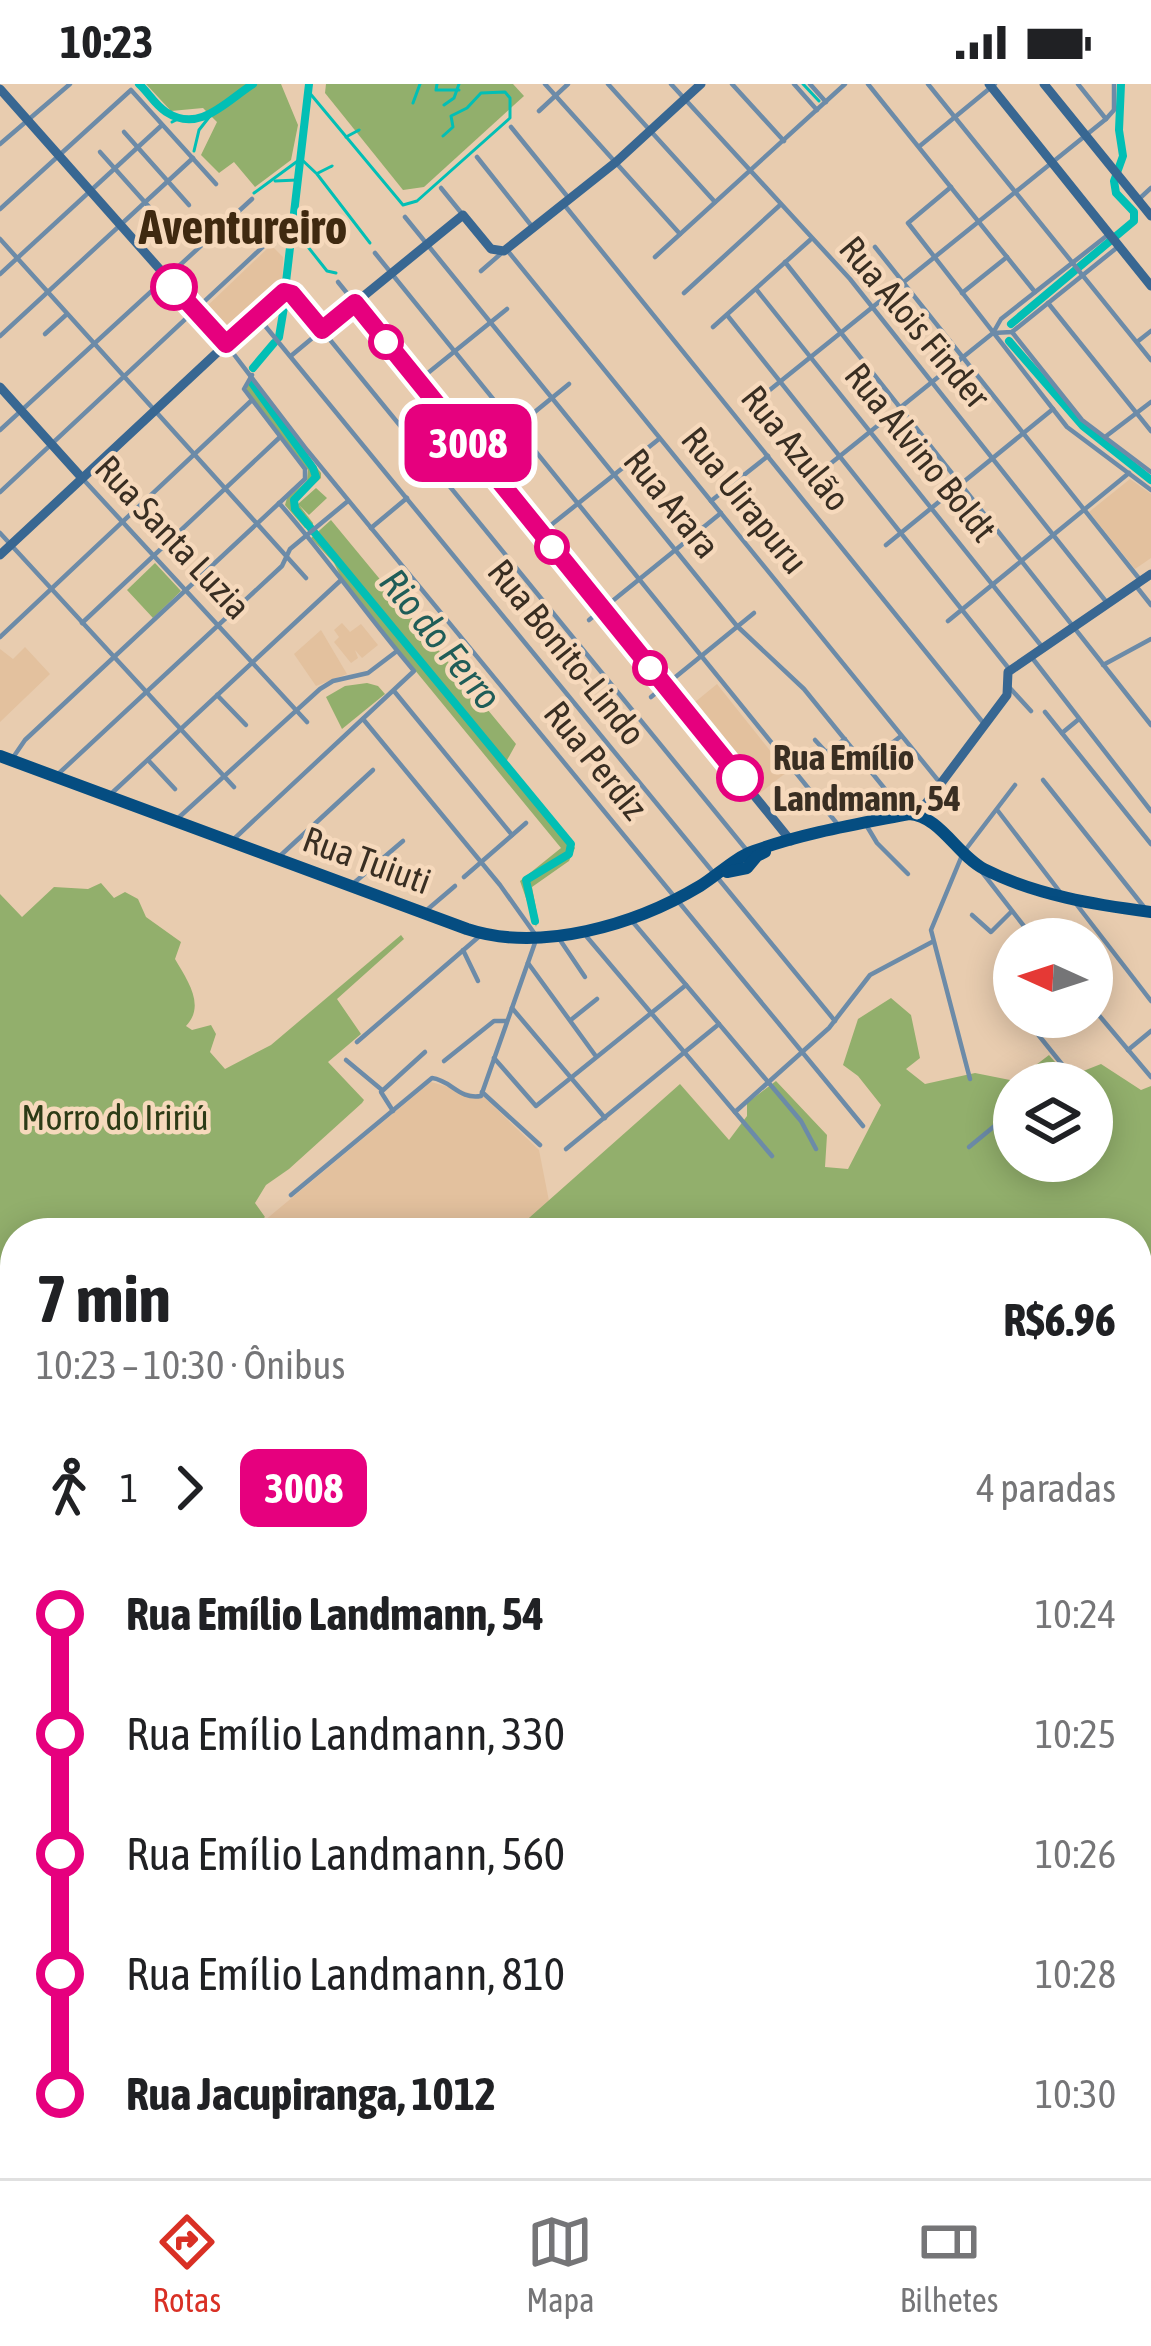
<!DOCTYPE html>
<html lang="pt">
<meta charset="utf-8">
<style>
:root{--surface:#fff;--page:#f6f6f6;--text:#202124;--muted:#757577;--line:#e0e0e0;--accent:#d93025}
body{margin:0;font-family:"Asap Condensed",sans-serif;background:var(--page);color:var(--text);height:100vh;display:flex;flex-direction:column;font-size:45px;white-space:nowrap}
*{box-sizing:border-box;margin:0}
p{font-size:39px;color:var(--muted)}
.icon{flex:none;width:66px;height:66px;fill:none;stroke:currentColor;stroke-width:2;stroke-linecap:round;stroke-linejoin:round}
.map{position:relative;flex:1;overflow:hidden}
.details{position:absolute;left:0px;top:1134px;width:1152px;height:960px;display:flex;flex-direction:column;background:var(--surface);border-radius:48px 48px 0 0;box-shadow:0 6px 30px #0003}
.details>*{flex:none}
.badge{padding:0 24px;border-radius:18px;font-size:42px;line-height:78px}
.needle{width:78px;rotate:273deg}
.fabs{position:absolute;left:993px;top:834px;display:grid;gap:24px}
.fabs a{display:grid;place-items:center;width:120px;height:120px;border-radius:50%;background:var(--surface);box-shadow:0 6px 30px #0003;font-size:60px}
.map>.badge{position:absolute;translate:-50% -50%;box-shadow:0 0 0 6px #fff}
.legs{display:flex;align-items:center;gap:18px;height:132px;padding:0 36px;font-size:39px}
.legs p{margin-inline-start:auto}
.summary{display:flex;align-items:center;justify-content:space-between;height:204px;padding:0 36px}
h1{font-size:66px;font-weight:700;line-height:90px}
ul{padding:0 36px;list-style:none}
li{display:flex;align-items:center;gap:42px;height:120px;font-size:45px}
li i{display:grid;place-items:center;width:18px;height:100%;margin:0 15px;background:currentColor}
li i::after{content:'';width:30px;height:30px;margin:-15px;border:9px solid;border-radius:50%;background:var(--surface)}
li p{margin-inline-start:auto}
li:first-child i{background:linear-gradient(#0000 50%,currentColor 0)}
li:last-child i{background:linear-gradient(currentColor 50%,#0000 0)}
.status{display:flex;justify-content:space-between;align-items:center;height:84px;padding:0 60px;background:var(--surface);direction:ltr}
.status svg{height:33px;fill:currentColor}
.tab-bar{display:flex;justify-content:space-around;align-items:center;height:168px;border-top:3px solid var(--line);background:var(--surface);font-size:33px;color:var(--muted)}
.tab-bar a{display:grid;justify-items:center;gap:6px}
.tab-bar .on{color:var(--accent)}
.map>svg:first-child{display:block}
.built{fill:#e3c19e}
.green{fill:#92af6c;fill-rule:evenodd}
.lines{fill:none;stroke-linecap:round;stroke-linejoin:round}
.stream{stroke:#02bfb5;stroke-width:3}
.river{stroke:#02bfb5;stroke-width:8}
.street{stroke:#6c8ba8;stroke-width:4.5}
.secondary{stroke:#386792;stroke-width:9}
.primary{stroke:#054d81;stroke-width:12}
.line-1-casing{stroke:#fff;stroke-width:27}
.line-1{stroke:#e6007e;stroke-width:18}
.stop-1-dot{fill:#fff;stroke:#e6007e;stroke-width:6}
.labels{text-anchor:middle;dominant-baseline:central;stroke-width:9;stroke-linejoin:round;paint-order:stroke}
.street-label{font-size:36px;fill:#392e22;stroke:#f6d9bc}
.stop-label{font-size:36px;font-weight:bold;fill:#392e22;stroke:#f6d9bc;text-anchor:start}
.park-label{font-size:36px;fill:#2c3b16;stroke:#f6d9bc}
.water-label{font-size:39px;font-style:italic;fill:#205d58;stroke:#f6d9bc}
.district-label{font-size:48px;font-weight:bold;fill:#3f2910;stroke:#f6d9bc}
</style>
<div class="status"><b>10:23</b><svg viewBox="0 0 49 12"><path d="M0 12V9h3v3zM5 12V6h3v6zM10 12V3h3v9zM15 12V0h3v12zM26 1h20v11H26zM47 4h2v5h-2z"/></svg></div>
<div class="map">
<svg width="1151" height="2094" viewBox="0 0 1151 2094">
<rect width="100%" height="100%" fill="#e8ccaf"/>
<g class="built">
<path d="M271,161L283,173L282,205L228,255L203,226Z"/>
<path d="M1130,395L1151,410V474L1135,485L1089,428Z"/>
<path d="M342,539L350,548L361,540L378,561L362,574L355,566L358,574L351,579L334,558L339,553L334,546Z"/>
<path d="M321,546L347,590L316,602L294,570Z"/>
<path d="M25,563L50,590L0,638V565L13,575Z"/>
<path d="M717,600L787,688L760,709L689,623Z"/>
<path d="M431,998L484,1013L539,1066L549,1117L514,1149H264L258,1142Z"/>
</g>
<g class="green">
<path d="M146,0H281L298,41L291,76L255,103L234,78L219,89L201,71L217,38L203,24L171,27Z"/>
<path d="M326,0H513L524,12L424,103L403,106L325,9Z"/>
<path d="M251,297L321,389V394L296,417L298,420L316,404L327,414L309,431L299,421L313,439L312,445L305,444L285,421L287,414L307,397L308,386L247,307L245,300Z"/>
<path d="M331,436L516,660L506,678L575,764L569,777L532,803L538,835L536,843L520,797L561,764L345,501L334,479L311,454Z"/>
<path d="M155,479L181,507L153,534L127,506Z"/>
<path d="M367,599L378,602L385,610L342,645L326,613L345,602Z"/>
<path d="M101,799L114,814L125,808L138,815L146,833L181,858L175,875C187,896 206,921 186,942L192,946L211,941L216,950L210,968L225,985L271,961L401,851L404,855L337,915L361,950L328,978L364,1016L362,1019L289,1085L266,1101L255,1119L265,1133L248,1149H15V1356L0,1366V810L22,833L54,803L88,805Z"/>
<path d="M891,914L911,931L920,974L906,985L925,1000L975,989L1015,997L1049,971L1068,993L1101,980L1141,1006L1151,1002V2094L1137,2046V1149H512L680,1000L729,1056L747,1032V1019L776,997L827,1051L825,1083L848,1085L881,1021L858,992L843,981L858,935ZM1014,999H1092V1077H1014Z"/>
<path d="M0,1752L15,1776V1862L10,1850L0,1852Z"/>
<path d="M15,1903V2017L0,2015V1905Z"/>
<path d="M180,2079H263L248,2094H187Z"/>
<path d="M371,2079H713L693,2094H361L358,2089Z"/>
<path d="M809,2079H909L894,2094H812Z"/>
</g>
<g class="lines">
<g class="stream">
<path d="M437,0L436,6H459"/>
<path d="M803,0L819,17"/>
<path d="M308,7L403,121L417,117L510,34V14L505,8L481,9L467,24L451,32L453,43L443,52"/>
<path d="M413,19L420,0"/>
<path d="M444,21L454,14L459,0"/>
<path d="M172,38L180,34"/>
<path d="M346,53L359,46"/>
<path d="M194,67L199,46L210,32"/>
<path d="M299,73L317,90L370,159"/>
<path d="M318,89L332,82"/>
<path d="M275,97L297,96"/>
<path d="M254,109L299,76"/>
<path d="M293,144L327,187L336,189"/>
<path d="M907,2094L922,2079"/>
<path d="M1040,2094L1058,2079"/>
</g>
<g class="river">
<path d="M139,0C149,9 154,20 166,28C200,50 226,17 253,0"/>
<path d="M286,198L309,0"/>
<path d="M1011,240L1134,137V128L1116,109L1114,97L1123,72L1119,46L1121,0"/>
<path d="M279,253L285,217"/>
<path d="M1009,257L1083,342L1151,396"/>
<path d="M253,284L274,259"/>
<path d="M252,299L313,384L316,393L294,416L295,425L571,760L569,770L526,796L535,837"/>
<path d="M0,1746L15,1770"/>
<path d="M0,1909L15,1907"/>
<path d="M201,2079L210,2094"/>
</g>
<g class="street">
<path d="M545,0L680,150"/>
<path d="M608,0L715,118"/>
<path d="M671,0L850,195L1108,520"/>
<path d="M732,0L784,57"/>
<path d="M794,0L817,26"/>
<path d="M810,0L826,18"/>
<path d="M868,0L1035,208"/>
<path d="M928,0L1151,276"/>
<path d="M1078,0L1106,35"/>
<path d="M539,27L568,0"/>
<path d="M511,43L567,112"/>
<path d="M124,48L189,121"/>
<path d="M0,60L70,0"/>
<path d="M921,61L995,0"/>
<path d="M100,68L159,134"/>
<path d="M477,73L534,145"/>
<path d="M951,103L908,139L1067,343L1151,406"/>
<path d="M441,104L463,131"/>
<path d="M1138,116L1151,104"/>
<path d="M566,123L985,641"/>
<path d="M0,125L131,6L216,100"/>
<path d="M405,133L737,542L804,605L902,726"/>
<path d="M0,155L306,494"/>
<path d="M875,163L1141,497"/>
<path d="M507,166L941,700"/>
<path d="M375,169L839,742"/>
<path d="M655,173L845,0"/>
<path d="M785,178L1151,641"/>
<path d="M481,187L504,167"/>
<path d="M0,190L162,41"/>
<path d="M338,198L355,219"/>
<path d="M756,205L1043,564"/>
<path d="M684,209L779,122"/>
<path d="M962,209L1007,173"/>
<path d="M1048,219L1151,347"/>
<path d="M727,231L1010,586"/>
<path d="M257,232L835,937"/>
<path d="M713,243L810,156"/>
<path d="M1012,248L1082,336L1151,388"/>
<path d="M993,249L1012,248L1119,162"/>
<path d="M45,250L67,230"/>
<path d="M0,252L193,74"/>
<path d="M1137,258L1151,247"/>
<path d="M226,260L307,366L863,1042"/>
<path d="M292,271L322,246L749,769"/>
<path d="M418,297L507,225"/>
<path d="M766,309L1106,35L1114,26V0"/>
<path d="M0,346L252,115"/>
<path d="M1105,353L1151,318"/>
<path d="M466,384L569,300"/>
<path d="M825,384L993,249L1001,235L1109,150"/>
<path d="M82,394L307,638"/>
<path d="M0,408L283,144"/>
<path d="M711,417L768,372"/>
<path d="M371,444L407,414"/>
<path d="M0,449L234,703"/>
<path d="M541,449L659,355"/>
<path d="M886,461L1053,325"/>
<path d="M1136,502L1151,521"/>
<path d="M589,536L721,429"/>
<path d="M948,537L1129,389"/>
<path d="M82,539L279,354"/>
<path d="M0,553L252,316"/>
<path d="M1033,575L1151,727"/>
<path d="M1103,581L1151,555"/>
<path d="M1009,603L1031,627"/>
<path d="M394,607L512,751"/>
<path d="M217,611L246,641"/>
<path d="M651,613L754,529"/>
<path d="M1045,628L1151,760"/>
<path d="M1062,649L1079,635"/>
<path d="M815,656L826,668L845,655"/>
<path d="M12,675L25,656L305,395V385L244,305L252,291"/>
<path d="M148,676L175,705"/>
<path d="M865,680L901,652"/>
<path d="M56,692L282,482L290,465L348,417"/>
<path d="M1043,696L1144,823"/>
<path d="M113,708L340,497"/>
<path d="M998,727L1060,808"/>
<path d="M176,736L320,605L333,597L368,589L397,567"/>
<path d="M865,739L877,759L908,790"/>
<path d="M235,754L414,587C367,532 327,473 279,419"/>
<path d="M281,771L373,686"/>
<path d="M982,788L1034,855"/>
<path d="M464,793L526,739"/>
<path d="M355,798L403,757"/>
<path d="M1077,821L1151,917"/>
<path d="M428,825L455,802"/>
<path d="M972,831L991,848L1011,828"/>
<path d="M632,837L801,1037L816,1065"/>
<path d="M558,853L585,893"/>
<path d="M587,853L772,1072"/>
<path d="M463,866L478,897"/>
<path d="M1000,872L1014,860"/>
<path d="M528,879L595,971"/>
<path d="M1092,923L1151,993"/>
<path d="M512,924L605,1034"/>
<path d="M1024,933L1077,999"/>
<path d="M572,935L597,915"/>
<path d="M357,958L482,850"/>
<path d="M1128,966L1151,947"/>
<path d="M494,974L536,1022L686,901"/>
<path d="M346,976L382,1006"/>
<path d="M444,977L494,937H507"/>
<path d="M970,995L931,846L963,769L1015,701"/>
<path d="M1046,999L1063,982"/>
<path d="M482,1008L540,1061"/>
<path d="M1092,1018L1101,1029"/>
<path d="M393,1027L381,1008L425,968"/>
<path d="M735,1028L829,944L870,891L932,858"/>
<path d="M969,1063L1014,1026"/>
<path d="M566,1065L719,940"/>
<path d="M291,1111L432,994C451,996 459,1016 481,1012L537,853L500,801L363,635"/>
<path d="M807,2079L810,2094"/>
<path d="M1116,2079L1119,2094"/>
<path d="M696,2094L715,2079"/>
<path d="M964,2094L981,2079"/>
<path d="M1032,2094L1050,2079"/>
<path d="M1046,2094L1064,2079"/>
</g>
<g class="secondary">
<path d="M989,0L1151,202"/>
<path d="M1044,0L1151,132"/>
<path d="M0,5L226,260"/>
<path d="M355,219L791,757"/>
<path d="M0,303L82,394"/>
<path d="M0,471L282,208L292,210L322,246L463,131L491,165L504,167L616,78L701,0"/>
<path d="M918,730L1007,611L1008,588L1151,490"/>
<path d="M0,1648L15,1651"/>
</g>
<g class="primary">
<path d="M0,672L467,845C540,869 635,841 700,802C718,791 734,774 754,767C803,749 858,740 909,730C940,732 957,771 984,785C1035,811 1096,821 1151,828"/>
<path d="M727,788L747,784L757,772L765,768"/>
<path d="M0,1519L15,1545"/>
<path d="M336,2079L345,2094"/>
</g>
</g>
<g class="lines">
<defs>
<path id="line-1" d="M174,203L226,260L284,208L292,210L322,246L355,219L740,694"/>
</defs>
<use href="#line-1" class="line-1-casing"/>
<use href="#line-1" class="line-1"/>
</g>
<g class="stop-1-dot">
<circle cx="174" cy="203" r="21"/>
<circle cx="386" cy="258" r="15"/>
<circle cx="552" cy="463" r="15"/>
<circle cx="650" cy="584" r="15"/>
<circle cx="740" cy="694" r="21"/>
</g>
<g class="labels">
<g class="street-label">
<text transform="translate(915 238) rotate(50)">Rua Alois Finder</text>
<text transform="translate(796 364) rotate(51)">Rua Azulão</text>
<text transform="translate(921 368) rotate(51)">Rua Alvino Boldt</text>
<text transform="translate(745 416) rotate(51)">Rua Uirapuru</text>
<text transform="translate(672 419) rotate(51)">Rua Arara</text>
<text transform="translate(173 453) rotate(47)">Rua Santa Luzia</text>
<text transform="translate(567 568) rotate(51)">Rua Bonito-Lindo</text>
<text transform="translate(596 676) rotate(51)">Rua Perdiz</text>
<text transform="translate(367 776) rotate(20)">Rua Tuiuti</text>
</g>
<g class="stop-label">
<text x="773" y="673">Rua Emílio<tspan x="773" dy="41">Landmann, 54</tspan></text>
</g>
<g class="park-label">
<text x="115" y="1033">Morro do Iririú</text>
</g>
<g class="water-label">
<text transform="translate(441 555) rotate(51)">Rio do Ferro</text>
</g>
<g class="district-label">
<text x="243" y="142">Aventureiro</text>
</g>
</g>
</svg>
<div class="fabs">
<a><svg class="needle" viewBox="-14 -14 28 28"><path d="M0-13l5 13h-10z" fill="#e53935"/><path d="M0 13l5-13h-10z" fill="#757577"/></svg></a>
<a><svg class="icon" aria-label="layers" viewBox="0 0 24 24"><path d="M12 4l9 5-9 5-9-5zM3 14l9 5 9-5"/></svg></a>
</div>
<b class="badge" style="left:468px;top:359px;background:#e6007e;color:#fff">3008</b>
<section class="details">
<div class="summary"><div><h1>7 min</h1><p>10:23 – 10:30 · Ônibus</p></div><b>R$6.96</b></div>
<div class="legs"><svg class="icon" aria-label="walk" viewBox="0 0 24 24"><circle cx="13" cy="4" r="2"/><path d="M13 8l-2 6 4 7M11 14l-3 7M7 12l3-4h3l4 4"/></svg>1<svg class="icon" aria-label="forward" viewBox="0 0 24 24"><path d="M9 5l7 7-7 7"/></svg><b class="badge" style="background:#e6007e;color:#fff">3008</b><p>4 paradas</p></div>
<ul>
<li><i style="color:#e6007e"></i><b>Rua Emílio Landmann, 54</b><p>10:24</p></li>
<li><i style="color:#e6007e"></i><span>Rua Emílio Landmann, 330</span><p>10:25</p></li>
<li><i style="color:#e6007e"></i><span>Rua Emílio Landmann, 560</span><p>10:26</p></li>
<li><i style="color:#e6007e"></i><span>Rua Emílio Landmann, 810</span><p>10:28</p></li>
<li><i style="color:#e6007e"></i><b>Rua Jacupiranga, 1012</b><p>10:30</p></li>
</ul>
</section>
</div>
<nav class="tab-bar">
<a class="on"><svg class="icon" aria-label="directions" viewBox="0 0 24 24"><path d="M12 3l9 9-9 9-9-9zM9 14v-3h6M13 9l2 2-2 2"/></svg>Rotas</a>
<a><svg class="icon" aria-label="map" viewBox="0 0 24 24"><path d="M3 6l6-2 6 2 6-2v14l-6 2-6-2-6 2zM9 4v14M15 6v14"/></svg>Mapa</a>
<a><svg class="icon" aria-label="tickets" viewBox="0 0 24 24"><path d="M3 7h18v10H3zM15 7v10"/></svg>Bilhetes</a>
</nav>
